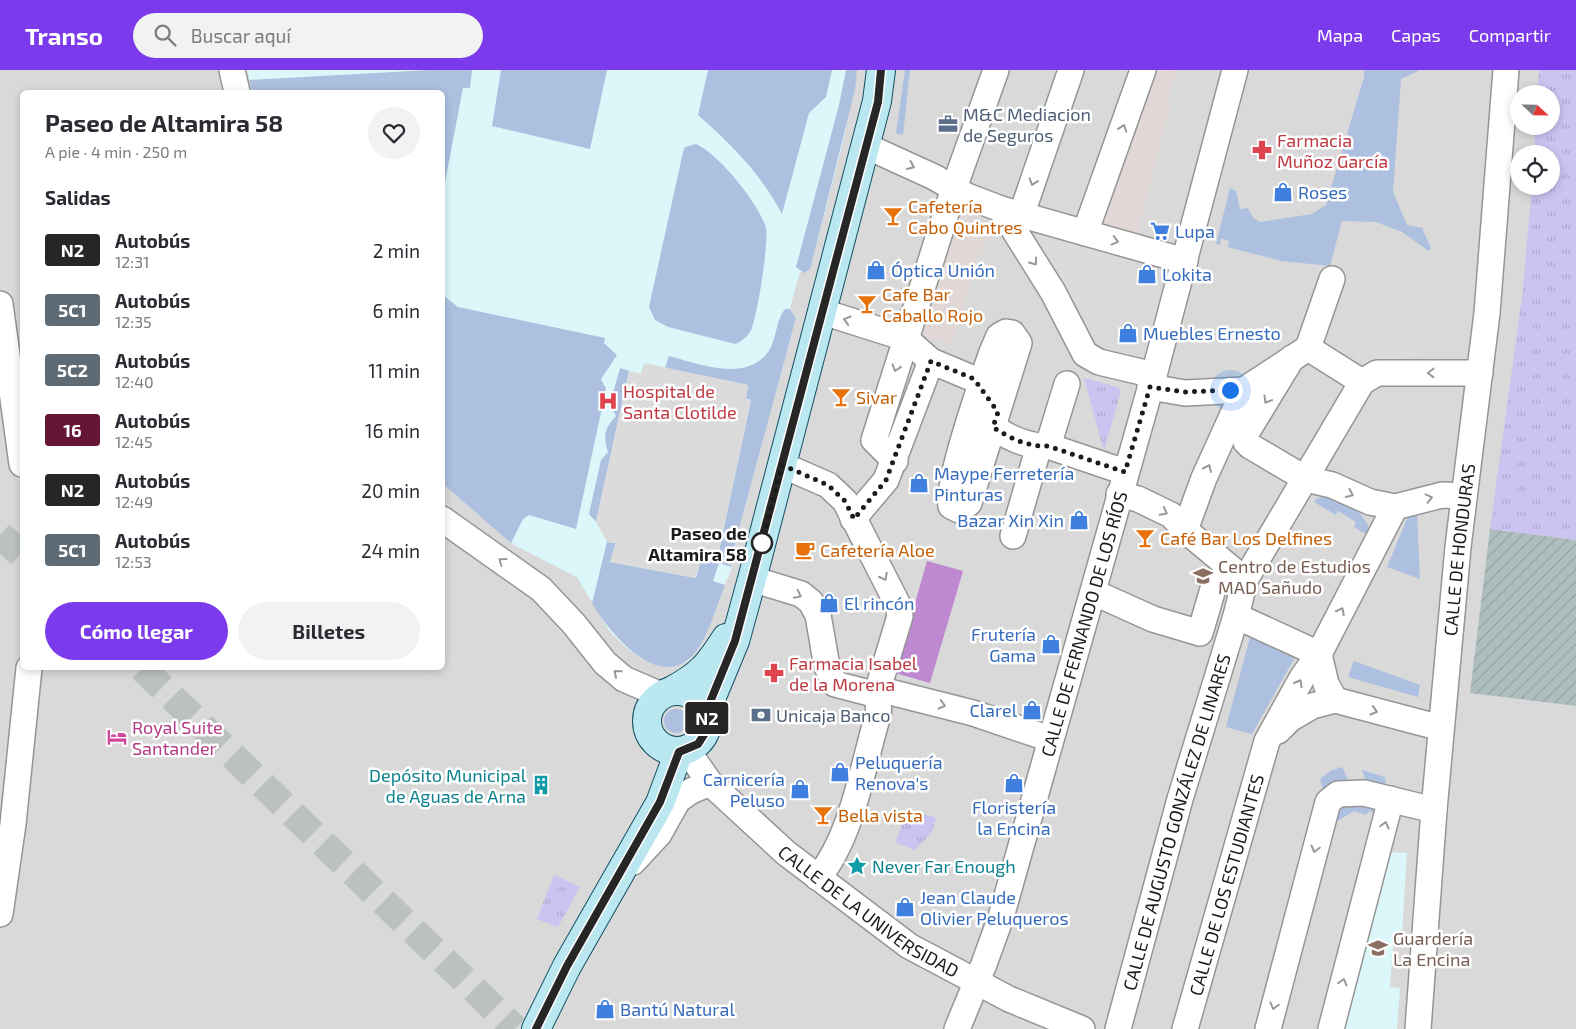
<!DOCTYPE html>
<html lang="es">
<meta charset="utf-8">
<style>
:root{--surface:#fff;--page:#f2f2f3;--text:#2b2b33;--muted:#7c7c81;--accent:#7c3aed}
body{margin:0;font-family:"Exo 2",sans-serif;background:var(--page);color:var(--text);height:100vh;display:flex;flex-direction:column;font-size:19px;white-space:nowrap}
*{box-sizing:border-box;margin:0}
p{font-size:16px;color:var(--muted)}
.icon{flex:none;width:28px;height:28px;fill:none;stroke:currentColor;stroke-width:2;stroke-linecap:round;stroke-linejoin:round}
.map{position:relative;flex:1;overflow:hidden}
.panel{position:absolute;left:20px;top:20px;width:425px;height:580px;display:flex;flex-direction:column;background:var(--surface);border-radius:8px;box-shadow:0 2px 8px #0003}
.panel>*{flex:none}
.badge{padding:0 10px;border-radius:4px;font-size:18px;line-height:32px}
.needle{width:32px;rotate:112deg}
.controls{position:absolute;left:1510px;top:15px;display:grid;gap:10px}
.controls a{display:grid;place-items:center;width:50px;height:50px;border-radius:50%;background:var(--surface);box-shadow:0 2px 8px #0003;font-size:25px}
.you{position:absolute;width:25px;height:25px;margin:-12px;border:4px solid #fff;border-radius:50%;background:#1a73e8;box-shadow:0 0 0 8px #1a73e833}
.map>.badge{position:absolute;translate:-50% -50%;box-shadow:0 0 0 2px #fff}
h2{padding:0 25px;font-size:19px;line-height:45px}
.round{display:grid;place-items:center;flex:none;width:52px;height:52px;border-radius:26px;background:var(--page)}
.headline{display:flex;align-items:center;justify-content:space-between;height:85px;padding:0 25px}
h1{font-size:24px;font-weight:700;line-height:38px}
.button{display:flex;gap:10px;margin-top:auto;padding:10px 25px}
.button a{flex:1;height:58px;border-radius:30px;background:var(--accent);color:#fff;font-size:20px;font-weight:700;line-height:58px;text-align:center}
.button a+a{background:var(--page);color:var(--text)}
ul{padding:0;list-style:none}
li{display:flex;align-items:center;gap:15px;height:60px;padding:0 25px}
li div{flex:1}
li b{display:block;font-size:19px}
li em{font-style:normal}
li .badge{min-width:55px;font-weight:700;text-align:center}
header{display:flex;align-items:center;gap:30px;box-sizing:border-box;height:70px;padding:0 25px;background:var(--accent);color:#fff}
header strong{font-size:24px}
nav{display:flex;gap:28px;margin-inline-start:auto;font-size:18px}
.search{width:350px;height:45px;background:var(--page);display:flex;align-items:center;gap:12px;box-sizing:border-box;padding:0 18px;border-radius:28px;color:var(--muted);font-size:19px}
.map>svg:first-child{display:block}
.residential{fill:#d8d9d8;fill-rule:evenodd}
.education{fill:#dcf7fa}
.construction{fill:url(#construction-furrows)}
.grass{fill:#adc0e0}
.park{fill:url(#park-tufts)}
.pitch{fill:#be89d1}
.parking{fill:#dbdbdb}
.plaza{fill:#e1d7d6}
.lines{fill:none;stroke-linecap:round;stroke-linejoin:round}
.primary-tunnel{stroke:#bac1c0;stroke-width:28;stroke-dasharray:28 14;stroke-linecap:butt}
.street-casing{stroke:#959595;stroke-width:28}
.secondary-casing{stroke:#125062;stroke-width:30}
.street{stroke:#fff;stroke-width:25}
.secondary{stroke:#bbe7f0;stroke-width:28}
.oneway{stroke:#989898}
.line-casing{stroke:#fff;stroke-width:11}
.line{stroke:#262626;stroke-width:8}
.walk{stroke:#1b1b1b;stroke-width:5;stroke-dasharray:0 9}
.stop-dot{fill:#fff;stroke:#262626;stroke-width:2.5}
.labels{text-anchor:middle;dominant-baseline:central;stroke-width:5;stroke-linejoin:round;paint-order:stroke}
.service-label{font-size:18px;fill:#4e5e75;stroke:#fff;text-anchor:start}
.health-label{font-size:18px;fill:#be3a42;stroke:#fff;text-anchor:start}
.shop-label{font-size:18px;fill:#366cbe;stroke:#fff;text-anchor:start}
.food-label{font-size:18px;fill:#c56008;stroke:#fff;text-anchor:start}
.stop-label{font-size:18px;font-weight:bold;fill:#1b1b1b;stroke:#fff;text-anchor:end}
.street-label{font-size:18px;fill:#1b1b1b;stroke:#fff}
.education-label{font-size:18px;fill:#785e54;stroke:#fff;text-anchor:start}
.hotel-label{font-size:18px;fill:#b23c85;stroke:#fff;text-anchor:start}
.culture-label{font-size:18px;fill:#0d838f;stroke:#fff;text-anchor:end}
</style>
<header>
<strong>Transo</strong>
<div class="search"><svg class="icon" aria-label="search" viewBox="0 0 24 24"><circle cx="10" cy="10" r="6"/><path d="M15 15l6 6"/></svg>Buscar aquí</div>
<nav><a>Mapa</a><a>Capas</a><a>Compartir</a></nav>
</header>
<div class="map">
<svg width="1576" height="959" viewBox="0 0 1576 959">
<defs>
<pattern id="construction-furrows" width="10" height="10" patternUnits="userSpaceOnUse" patternTransform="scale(1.25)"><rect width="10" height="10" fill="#aebdbe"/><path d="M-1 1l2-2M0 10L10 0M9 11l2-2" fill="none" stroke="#95a2a3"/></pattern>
<pattern id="park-tufts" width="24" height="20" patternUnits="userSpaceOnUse" patternTransform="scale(1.25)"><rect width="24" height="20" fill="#ccc3f1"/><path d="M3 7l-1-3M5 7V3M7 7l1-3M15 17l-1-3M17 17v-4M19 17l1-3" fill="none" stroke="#afa7ce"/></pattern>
</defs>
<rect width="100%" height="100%" fill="#e2ebe9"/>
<path class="residential" d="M0,0H1576V959H0ZM22,22H442V598H22ZM1519,24H1551V56H1519ZM1519,84H1551V116H1519Z"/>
<g class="education">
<path d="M247,0H857L845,64L811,196L807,202H800L794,223L790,239L796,248L730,492L732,497L700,575L688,591L675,596H659L630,581L610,562L577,507L514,475L443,414L442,22H252Z"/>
<path d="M1387,782L1407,783L1402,864L1394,865L1390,917L1400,918L1397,959H1342Z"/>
</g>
<path class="construction" d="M1490,459L1576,470V636L1470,623Z"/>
<g class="grass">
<path d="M429,0H472L470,18H463L443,123L442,22H252L249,10Z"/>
<path d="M501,0H607L590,79L492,56Z"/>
<path d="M708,0H832L826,27L809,43L782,144C761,104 732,75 698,45Z"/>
<path d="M846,0H857L855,20L811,196L809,200L804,203L796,197L839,35Z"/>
<path d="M905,0H910L903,65L896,63Z"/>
<path d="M1364,0H1420L1401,9L1393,122L1407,155L1422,158L1431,178L1429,181L1402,162L1376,152L1342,151L1330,196L1281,191L1228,177L1229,171L1221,168L1220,175L1216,174L1230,118L1236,121L1240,139L1248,138L1253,148L1260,152L1312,144L1326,135L1364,7Z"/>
<path d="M696,74C718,83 759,134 766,158C769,172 757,250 750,262C746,268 741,272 735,274L668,257L655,250L649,237L683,82L685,77Z"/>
<path d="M443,225L458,237L605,268L604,273L617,285L601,309L606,319L576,459L529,445L523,449L511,473L443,414Z"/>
<path d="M785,239H790L796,248L730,492L732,497L719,493L713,511L725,515C717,535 707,570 693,585C658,623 608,561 592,533L607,472L616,473L610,492L696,508L700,492L711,490L719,481L751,330L746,329L748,315L665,298L669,286C699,294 749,314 770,279C777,266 776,250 785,239Z"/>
<path d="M620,298L629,301L596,452L589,444L601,390L608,382C603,366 604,359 616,346L610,334Z"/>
<path d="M1332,426C1349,435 1370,446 1371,467L1354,457L1356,452L1338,441L1336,445L1314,432L1318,428Z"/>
<path d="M1411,445H1417L1420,509L1387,497L1407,449Z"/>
<path d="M1252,560L1299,580L1252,664L1226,657Z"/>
<path d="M1354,591L1420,615L1418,627L1348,607Z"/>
<circle cx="676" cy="651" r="12"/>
<path d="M1342,697L1350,714L1324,722L1320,709L1332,700Z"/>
<path d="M1362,700L1385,707L1387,723L1368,717Z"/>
<path d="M1349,731L1377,739L1378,744L1369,741L1366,745L1354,741L1337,751L1333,743Z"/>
</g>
<g class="park">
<path d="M1539,0H1576V470L1490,459L1522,227L1532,116H1551V84H1534L1535,56H1551V24H1537Z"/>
<path d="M1084,308L1117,317L1121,321L1104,381Z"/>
<path d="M906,738L936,748L932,762L915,780L896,773Z"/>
<path d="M554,805L580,817L558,857L537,849Z"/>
</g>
<path class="pitch" d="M927,491L963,501L930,613L895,603Z"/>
<g class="parking">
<path d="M1033,156L1146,183L1143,193L1127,189L1124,197H1121L1118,207L1114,206L1112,212L1117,213L1114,224L1117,225L1112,242H1109L1106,252L1075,243L1028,169Z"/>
<path d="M1415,202L1457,207L1453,273L1412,287L1369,293L1355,288L1404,210Z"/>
<path d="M644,293L748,315L746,329L751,330L719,481L711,490L700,492L695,508L610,492L616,473L607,472L596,452L629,301L641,304Z"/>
</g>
<g class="plaza">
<path d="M1147,0H1176L1167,33L1171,35L1137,164L1094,152Z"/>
<path d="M958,145L992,156L983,182L980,181L952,274L921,265Z"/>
</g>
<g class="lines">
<g class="primary-tunnel">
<path d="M0,465L22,485"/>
<path d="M142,598L515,959"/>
</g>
<defs>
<g id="street">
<path d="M232,0L237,22"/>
<path d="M866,76L934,107L967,126L1001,139L1053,222L1085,284L1099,292L1154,305"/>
<path d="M1001,139L1185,191"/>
<path d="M1021,146L1071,0"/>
<path d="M1085,163L1143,0"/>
<path d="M0,234L22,394"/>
<path d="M823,242L905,268L931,291L974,309L989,330"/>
<path d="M1006,262L1012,263L1019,273L969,433L959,440L951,436C945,417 983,308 992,282L999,266Z"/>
<path d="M1308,278L1332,209"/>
<path d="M1292,288L1245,365L1246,372L1250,376L1306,409L1332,415L1370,432L1395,437L1442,425L1464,426"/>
<path d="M1150,317L1185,323L1244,320L1308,278L1362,312"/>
<path d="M993,357C1009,368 1028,377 1048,376L1125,402"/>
<path d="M1048,376L1067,314"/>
<path d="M895,391L874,370L954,118L996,0"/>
<path d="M782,395L828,415L845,431L898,535L900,546L878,619C876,628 880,635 878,645C862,698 853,765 818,808"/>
<path d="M1119,424L1138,429L1171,445L1185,460L1245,510"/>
<path d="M442,449L541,519L574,554L605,593L624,609L661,625"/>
<path d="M853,449L886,410L931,291"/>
<path d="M1185,460L1204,408L1244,320"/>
<path d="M1013,466L1039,376"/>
<path d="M752,509L801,524L811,532L818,545L827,597L835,614L877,625"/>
<path d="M1093,522L1153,549L1200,563L1215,512"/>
<path d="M1236,546L1319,584"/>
<path d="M1319,584L1326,614L1335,630"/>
<path d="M878,619L973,643L1050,669"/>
<path d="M1278,661L1290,649L1312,636L1335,630L1441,658"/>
<path id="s1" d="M687,680L710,713L786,783L909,876L1009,929L1082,959"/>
<path d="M633,792L659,764L678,730L691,721L710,713"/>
<path d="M0,844L13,754L29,598"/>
<path id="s2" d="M957,959L984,894L1001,847L1154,305L1235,0"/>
<path id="s3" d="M1118,959L1180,729L1236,546L1245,510L1362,312L1377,303H1480"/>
<path id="s4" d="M1185,959L1267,671L1302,608L1319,584L1395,437"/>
<path d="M1268,959L1328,732L1338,724L1364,723L1434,740"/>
<path d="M1331,959L1391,729"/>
<path id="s5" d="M1418,959L1434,740L1458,477L1487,243L1506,0"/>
</g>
<g id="secondary">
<circle cx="677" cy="651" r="30"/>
<path d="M671,621C701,605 708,596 726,568"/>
<path d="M706,641L735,571L752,509L877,31L881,0"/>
<path d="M536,959L567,896L660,733L679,682"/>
</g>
</defs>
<use href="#street" class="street-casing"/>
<use href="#secondary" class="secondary-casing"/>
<use href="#street" class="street"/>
<use href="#secondary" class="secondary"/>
</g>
<defs><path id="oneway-chevron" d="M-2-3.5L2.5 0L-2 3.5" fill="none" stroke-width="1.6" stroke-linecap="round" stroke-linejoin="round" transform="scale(1.25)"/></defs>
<g class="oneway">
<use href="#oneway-chevron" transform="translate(1123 58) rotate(-71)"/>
<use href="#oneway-chevron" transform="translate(911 96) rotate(24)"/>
<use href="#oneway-chevron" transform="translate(1033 112) rotate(109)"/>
<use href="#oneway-chevron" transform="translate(1115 171) rotate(15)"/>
<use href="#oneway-chevron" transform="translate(1034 192) rotate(54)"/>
<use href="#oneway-chevron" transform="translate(847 250) rotate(-163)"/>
<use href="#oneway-chevron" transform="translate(896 298) rotate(107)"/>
<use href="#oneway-chevron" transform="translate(1431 303) rotate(-180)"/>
<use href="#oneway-chevron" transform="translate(1267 330) rotate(121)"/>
<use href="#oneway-chevron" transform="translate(1208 398) rotate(-66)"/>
<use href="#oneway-chevron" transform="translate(1350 424) rotate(25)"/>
<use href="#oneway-chevron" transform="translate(1429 428) rotate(-13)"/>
<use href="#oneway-chevron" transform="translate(1164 442) rotate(28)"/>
<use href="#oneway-chevron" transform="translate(502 491) rotate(-144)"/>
<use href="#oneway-chevron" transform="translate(884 507) rotate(63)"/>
<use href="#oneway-chevron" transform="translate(798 525) rotate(26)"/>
<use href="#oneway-chevron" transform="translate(1341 541) rotate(-63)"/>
<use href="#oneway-chevron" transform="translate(617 603) rotate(-139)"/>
<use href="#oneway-chevron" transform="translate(1299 613) rotate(-60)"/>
<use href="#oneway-chevron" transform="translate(942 635) rotate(14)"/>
<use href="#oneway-chevron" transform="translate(1374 641) rotate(16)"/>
<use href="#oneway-chevron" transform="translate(1385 755) rotate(-75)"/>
<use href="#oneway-chevron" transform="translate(1315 779) rotate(105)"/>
<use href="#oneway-chevron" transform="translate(1343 912) rotate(-75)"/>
<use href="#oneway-chevron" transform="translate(1274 936) rotate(105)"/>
</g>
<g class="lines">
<defs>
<path id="line" d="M536,959L567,896L660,732L679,682L698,674L705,663L706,642L735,571L878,32L881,0"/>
</defs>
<use href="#line" class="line-casing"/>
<use href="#line" class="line"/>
<path class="walk" d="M762,473L782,395L828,415L845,431L854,449L886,410L931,291L974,309L998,342L993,357C1009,368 1028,377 1048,376L1125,402L1150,317L1185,322L1230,320"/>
</g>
<defs>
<symbol id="office-bare" viewBox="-9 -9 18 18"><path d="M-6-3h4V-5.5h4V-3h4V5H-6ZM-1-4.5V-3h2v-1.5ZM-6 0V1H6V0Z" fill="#5c6f8a" stroke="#fff" stroke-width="2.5" paint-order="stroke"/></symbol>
<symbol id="pharmacy-bare" viewBox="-9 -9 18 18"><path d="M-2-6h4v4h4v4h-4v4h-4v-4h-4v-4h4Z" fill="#e0444e" stroke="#fff" stroke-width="2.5" paint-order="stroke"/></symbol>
<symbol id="shop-bare" viewBox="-9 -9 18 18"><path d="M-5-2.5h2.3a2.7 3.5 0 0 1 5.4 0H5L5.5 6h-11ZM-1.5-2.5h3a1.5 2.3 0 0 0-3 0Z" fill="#3f7fe0" stroke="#fff" stroke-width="2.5" paint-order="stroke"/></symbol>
<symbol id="bar-bare" viewBox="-9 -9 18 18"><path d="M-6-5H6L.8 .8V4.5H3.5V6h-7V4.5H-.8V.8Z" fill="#e8710a" stroke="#fff" stroke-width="2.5" paint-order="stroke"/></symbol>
<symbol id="supermarket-bare" viewBox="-9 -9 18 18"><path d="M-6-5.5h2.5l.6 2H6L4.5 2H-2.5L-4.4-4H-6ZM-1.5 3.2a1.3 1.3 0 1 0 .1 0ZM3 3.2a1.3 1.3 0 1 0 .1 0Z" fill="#3f7fe0" stroke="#fff" stroke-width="2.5" paint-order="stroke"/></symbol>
<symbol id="hospital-bare" viewBox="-9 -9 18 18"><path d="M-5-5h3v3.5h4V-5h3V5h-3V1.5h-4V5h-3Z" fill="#e0444e" stroke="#fff" stroke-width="2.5" paint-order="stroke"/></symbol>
<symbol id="cafe-bare" viewBox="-9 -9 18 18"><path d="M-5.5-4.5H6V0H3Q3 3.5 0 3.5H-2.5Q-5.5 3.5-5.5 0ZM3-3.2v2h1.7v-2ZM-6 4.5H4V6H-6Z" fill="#e8710a" stroke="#fff" stroke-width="2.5" paint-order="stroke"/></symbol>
<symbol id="school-bare" viewBox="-9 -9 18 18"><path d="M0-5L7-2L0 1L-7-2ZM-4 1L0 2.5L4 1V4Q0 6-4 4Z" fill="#8d6e63" stroke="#fff" stroke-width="2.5" paint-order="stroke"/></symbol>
<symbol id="bank-bare" viewBox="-9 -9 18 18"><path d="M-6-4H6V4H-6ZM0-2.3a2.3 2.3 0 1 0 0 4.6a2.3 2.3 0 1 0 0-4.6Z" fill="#5c6f8a" stroke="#fff" stroke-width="2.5" paint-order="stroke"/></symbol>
<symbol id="hotel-bare" viewBox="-9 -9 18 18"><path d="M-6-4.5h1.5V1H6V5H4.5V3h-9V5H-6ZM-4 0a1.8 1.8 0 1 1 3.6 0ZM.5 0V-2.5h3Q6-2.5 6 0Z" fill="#d1479c" stroke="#fff" stroke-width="2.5" paint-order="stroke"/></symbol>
<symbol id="building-bare" viewBox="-9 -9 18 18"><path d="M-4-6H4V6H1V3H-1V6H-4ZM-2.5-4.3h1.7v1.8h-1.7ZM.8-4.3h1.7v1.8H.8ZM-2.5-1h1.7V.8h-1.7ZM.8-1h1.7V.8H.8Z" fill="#0f9aa8" stroke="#fff" stroke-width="2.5" paint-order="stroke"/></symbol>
<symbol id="sight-bare" viewBox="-9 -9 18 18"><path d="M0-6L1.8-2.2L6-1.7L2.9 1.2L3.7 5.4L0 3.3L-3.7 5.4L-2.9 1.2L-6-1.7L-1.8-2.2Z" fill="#0f9aa8" stroke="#fff" stroke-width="2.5" paint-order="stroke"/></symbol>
</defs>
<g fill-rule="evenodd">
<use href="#office-bare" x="934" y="40" width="28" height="28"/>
<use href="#pharmacy-bare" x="1248" y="66" width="28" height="28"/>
<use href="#shop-bare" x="1269" y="108" width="28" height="28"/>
<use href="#bar-bare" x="879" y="132" width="28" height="28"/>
<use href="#supermarket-bare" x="1146" y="147" width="28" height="28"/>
<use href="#shop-bare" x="862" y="186" width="28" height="28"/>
<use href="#shop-bare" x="1133" y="190" width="28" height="28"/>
<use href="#bar-bare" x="853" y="220" width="28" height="28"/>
<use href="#shop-bare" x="1114" y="249" width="28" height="28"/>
<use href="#bar-bare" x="827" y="313" width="28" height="28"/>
<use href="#hospital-bare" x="594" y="317" width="28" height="28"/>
<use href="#shop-bare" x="905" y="399" width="28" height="28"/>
<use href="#shop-bare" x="1065" y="436" width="28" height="28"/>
<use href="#bar-bare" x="1131" y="454" width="28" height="28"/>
<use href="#cafe-bare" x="791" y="466" width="28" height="28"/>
<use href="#school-bare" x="1189" y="492" width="28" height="28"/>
<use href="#shop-bare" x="815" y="519" width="28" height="28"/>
<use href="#shop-bare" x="1037" y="560" width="28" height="28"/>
<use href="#pharmacy-bare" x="760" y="589" width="28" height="28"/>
<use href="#shop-bare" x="1018" y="626" width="28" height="28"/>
<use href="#bank-bare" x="747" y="631" width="28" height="28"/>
<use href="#hotel-bare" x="103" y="653" width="28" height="28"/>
<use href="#shop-bare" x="826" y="688" width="28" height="28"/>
<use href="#shop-bare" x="1000" y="699" width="28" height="28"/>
<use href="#building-bare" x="527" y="701" width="28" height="28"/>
<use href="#shop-bare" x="786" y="705" width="28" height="28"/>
<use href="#bar-bare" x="809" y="731" width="28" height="28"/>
<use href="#sight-bare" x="843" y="782" width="28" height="28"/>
<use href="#shop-bare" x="891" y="823" width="28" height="28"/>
<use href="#school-bare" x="1364" y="864" width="28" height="28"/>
<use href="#shop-bare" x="591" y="925" width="28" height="28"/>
</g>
<circle class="stop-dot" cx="762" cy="473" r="10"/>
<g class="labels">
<g class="service-label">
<text x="963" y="44">M&amp;C Mediacion<tspan x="963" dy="21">de Seguros</tspan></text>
<text x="776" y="645">Unicaja Banco</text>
</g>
<g class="health-label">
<text x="1277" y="70">Farmacia<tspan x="1277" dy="21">Muñoz García</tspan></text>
<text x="623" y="321">Hospital de<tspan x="623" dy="21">Santa Clotilde</tspan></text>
<text x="789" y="593">Farmacia Isabel<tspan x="789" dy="21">de la Morena</tspan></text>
</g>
<g class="shop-label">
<text x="1298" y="122">Roses</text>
<text x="1175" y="161">Lupa</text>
<text x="891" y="200">Óptica Unión</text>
<text x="1162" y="204">Lokita</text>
<text x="1143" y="263">Muebles Ernesto</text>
<text x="934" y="403">Maype Ferretería<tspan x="934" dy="21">Pinturas</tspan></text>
<text x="1064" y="450" text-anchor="end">Bazar Xin Xin</text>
<text x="844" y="533">El rincón</text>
<text x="1036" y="564" text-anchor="end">Frutería<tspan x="1036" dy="21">Gama</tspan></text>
<text x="1017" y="640" text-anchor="end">Clarel</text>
<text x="855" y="692">Peluquería<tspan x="855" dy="21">Renova's</tspan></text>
<text x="785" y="709" text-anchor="end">Carnicería<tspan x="785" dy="21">Peluso</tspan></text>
<text x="1014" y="737" text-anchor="middle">Floristería<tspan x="1014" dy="21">la Encina</tspan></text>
<text x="920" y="827">Jean Claude<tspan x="920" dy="21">Olivier Peluqueros</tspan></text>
<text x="620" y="939">Bantú Natural</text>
</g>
<g class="food-label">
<text x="908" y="136">Cafetería<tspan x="908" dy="21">Cabo Quintres</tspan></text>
<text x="882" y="224">Cafe Bar<tspan x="882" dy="21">Caballo Rojo</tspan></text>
<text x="856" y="327">Sivar</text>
<text x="1160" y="468">Café Bar Los Delfines</text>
<text x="820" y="480">Cafetería Aloe</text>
<text x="838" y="745">Bella vista</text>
</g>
<g class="stop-label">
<text x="747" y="463">Paseo de<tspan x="747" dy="21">Altamira 58</tspan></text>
</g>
<g class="street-label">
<text stroke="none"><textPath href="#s5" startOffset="481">CALLE DE HONDURAS</textPath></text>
<text stroke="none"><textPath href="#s2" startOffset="425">CALLE DE FERNANDO DE LOS RÍOS</textPath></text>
<text stroke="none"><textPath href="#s3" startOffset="215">CALLE DE AUGUSTO GONZÁLEZ DE LINARES</textPath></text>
<text stroke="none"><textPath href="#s4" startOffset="150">CALLE DE LOS ESTUDIANTES</textPath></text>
<text stroke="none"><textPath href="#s1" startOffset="245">CALLE DE LA UNIVERSIDAD</textPath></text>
</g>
<g class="education-label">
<text x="1218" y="496">Centro de Estudios<tspan x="1218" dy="21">MAD Sañudo</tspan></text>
<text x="1393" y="868">Guardería<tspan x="1393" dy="21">La Encina</tspan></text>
</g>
<g class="hotel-label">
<text x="132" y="657">Royal Suite<tspan x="132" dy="21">Santander</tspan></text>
</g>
<g class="culture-label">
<text x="526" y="705">Depósito Municipal<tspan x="526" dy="21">de Aguas de Arna</tspan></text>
<text x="872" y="796" text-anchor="start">Never Far Enough</text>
</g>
</g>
</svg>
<div class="controls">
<a><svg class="needle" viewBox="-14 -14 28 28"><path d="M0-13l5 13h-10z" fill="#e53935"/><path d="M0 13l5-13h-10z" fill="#7c7c81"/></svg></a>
<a><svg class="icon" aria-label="locate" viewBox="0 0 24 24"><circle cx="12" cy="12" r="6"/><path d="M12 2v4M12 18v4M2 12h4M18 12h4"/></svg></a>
</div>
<div class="you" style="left:1230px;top:320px"></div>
<b class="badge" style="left:707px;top:648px;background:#262626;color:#fff">N2</b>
<section class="panel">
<div class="headline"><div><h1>Paseo de Altamira 58</h1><p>A pie · 4 min · 250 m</p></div><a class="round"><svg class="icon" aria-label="heart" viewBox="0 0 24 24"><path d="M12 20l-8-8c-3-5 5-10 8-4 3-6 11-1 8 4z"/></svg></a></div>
<h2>Salidas</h2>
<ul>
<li><span class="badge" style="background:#262626;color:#fff">N2</span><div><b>Autobús</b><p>12:31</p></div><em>2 min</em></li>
<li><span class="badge" style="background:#5f6b74;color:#fff">5C1</span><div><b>Autobús</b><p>12:35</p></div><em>6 min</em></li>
<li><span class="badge" style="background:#5f6b74;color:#fff">5C2</span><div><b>Autobús</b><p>12:40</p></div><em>11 min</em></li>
<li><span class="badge" style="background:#651536;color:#fff">16</span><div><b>Autobús</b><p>12:45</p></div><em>16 min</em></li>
<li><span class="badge" style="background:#262626;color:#fff">N2</span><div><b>Autobús</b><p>12:49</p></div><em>20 min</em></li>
<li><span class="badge" style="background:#5f6b74;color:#fff">5C1</span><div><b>Autobús</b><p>12:53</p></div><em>24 min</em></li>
</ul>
<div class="button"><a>Cómo llegar</a><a>Billetes</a></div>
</section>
</div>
